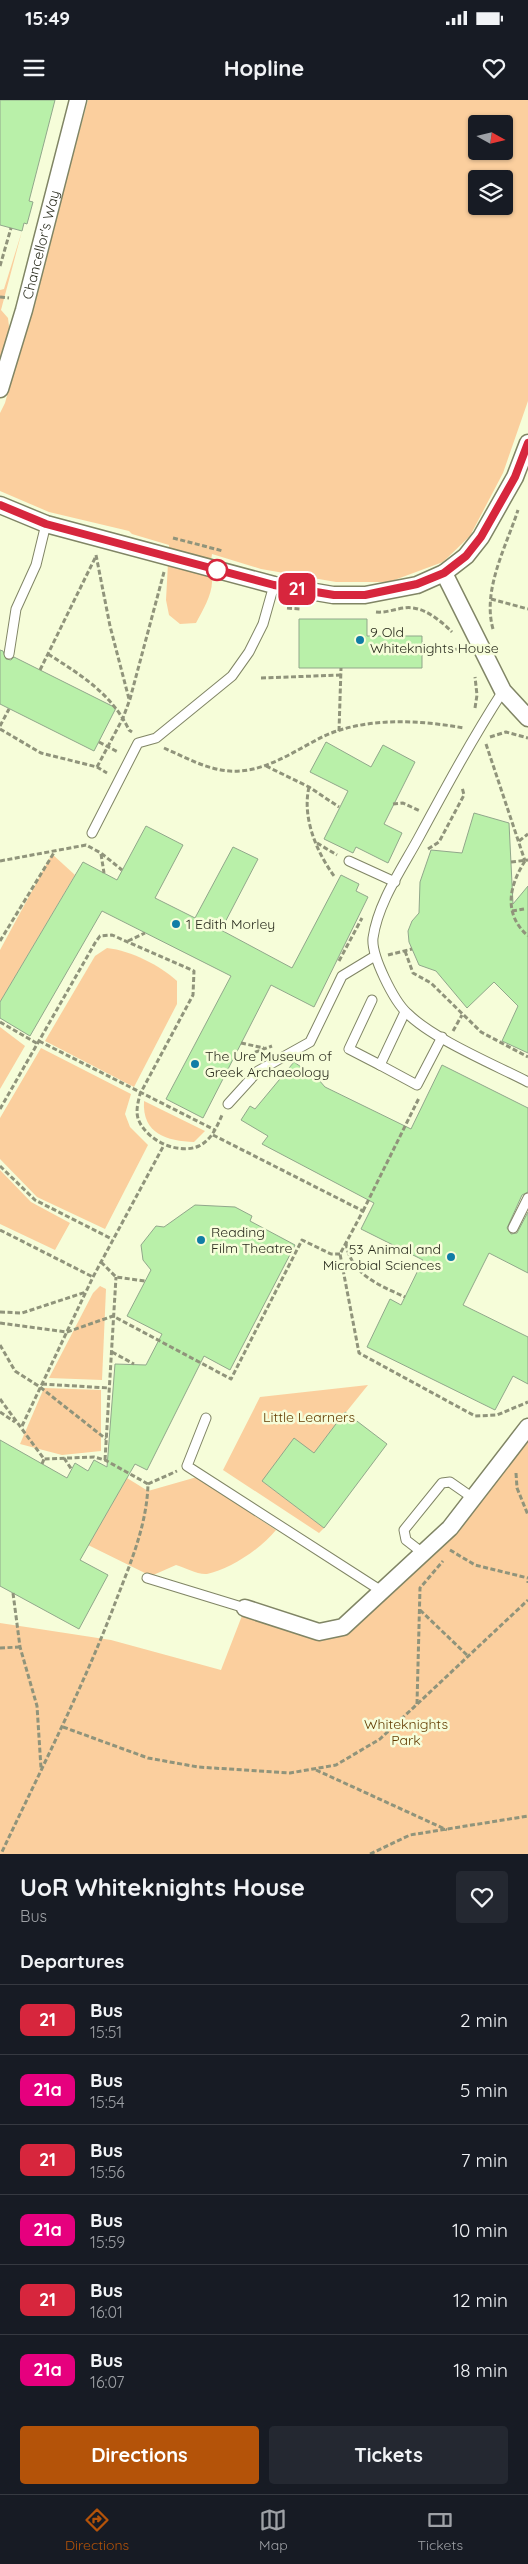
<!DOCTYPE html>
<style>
:root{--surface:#171b24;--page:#242831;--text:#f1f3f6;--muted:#9ea1a6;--line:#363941;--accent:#b45309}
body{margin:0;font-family:Quicksand,sans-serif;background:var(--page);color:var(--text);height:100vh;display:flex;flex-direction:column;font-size:19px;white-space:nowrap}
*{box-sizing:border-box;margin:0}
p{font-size:16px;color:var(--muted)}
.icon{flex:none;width:28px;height:28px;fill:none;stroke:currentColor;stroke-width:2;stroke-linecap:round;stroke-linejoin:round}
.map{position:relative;height:1754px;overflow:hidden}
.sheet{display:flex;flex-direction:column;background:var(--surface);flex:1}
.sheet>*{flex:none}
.badge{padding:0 10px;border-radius:8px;font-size:18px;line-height:32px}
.needle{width:32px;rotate:98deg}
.buttons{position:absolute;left:468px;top:15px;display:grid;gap:10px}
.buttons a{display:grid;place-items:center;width:45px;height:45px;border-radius:5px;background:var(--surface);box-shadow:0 1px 4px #0004;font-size:25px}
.map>.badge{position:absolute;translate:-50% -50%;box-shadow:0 0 0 2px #fff}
h2{padding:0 20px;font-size:19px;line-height:45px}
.round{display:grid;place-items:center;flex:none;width:52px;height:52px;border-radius:5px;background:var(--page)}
.headline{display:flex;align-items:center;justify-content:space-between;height:85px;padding:0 20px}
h1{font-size:24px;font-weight:700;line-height:38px}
.primary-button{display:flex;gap:10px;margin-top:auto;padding:10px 20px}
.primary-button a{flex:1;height:58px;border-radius:5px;background:var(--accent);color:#fff;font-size:20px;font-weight:700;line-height:58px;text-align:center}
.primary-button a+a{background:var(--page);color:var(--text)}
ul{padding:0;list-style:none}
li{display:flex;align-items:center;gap:15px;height:70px;padding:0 20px;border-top:1px solid var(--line)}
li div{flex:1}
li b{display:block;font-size:19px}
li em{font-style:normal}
li .badge{min-width:55px;font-weight:700;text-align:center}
.status{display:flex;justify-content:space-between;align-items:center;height:35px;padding:0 25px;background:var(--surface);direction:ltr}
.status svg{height:14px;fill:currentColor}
header{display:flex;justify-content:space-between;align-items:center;height:65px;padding:0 20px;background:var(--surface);font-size:22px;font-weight:700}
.dock{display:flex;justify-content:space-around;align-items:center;height:70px;border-top:1px solid var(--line);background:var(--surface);font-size:14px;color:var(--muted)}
.dock a{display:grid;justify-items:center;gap:2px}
.dock .on{color:var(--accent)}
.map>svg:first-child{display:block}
.green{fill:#fbcf9e;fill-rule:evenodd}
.building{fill:#b9f0a9;stroke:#91a78b}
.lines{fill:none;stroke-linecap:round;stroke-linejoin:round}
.service-casing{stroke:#808565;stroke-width:11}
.minor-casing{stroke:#808565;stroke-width:19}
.path{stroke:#90947b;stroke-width:3;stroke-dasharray:5 2.5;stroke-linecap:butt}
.service{stroke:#fff;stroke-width:9}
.minor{stroke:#fff;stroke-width:16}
.line-casing{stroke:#fff;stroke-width:11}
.line{stroke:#d7263d;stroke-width:8}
.stop-dot{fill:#fff;stroke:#d7263d;stroke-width:2.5}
.poi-dot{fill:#107da6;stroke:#f6fdd9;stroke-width:2}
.labels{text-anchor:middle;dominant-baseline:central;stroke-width:5;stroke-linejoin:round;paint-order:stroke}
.street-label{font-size:14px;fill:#2c2e20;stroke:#f6fdd9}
.poi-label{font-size:14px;fill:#2c2e20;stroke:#f6fdd9;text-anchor:start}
.park-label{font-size:14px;fill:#633d03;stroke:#f6fdd9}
</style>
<div class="status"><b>15:49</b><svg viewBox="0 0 49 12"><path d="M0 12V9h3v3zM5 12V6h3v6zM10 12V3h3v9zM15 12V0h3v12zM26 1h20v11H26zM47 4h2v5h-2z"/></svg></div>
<header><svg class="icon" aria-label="menu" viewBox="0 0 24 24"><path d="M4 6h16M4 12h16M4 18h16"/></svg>Hopline<svg class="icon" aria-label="heart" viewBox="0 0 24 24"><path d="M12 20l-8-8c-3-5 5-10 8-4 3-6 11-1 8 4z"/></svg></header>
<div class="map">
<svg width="528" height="1754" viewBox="0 0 528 1754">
<rect width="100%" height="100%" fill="#f6fdd9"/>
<g class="green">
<path d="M88,0H528V301L503,373L470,436L443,462L389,482H336L261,469L212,454C210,464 212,472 212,482C212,495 202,512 196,523L180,524L169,515L166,500L169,445L132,434L129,431L49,412L0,391V313L5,303ZM476,24H504V51H476ZM476,79H504V106H476Z"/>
<path d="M22,131L1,210L8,218L11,243L0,258V190L4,189Z"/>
<path d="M52,754L75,775L0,902V850Z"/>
<path d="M107,848C132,851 159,865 177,881V904L134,987L45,941L95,856Z"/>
<path d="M0,927L25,946L0,989Z"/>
<path d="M41,948L131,994L125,1014L130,1027L148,1045L105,1129L37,1097L0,1059V1018Z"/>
<path d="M144,1001L205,1031L194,1042C167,1041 142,1034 144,1001Z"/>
<path d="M0,1070L31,1102L70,1123L55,1150L0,1124Z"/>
<path d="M100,1186L106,1189L102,1280L49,1278L93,1193Z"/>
<path d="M368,1285L322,1342L339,1355L262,1381L324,1428L319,1433L223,1370L260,1297Z"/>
<path d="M44,1288L101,1290V1351L62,1355L20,1344Z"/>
<path d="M528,1332V1754H0V1523L111,1540L221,1570L245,1508L319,1532L373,1502Z"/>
<path d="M197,1377L276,1430C262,1448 229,1470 207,1474C198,1475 184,1467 176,1465L151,1476L88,1445L127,1378L148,1391Z"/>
</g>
<g class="building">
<path d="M0,0H55L29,101L33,102L27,124L24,123L22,131L0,125Z"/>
<path d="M299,519H367V536H422V568H299Z"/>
<path d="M0,550L3,551L6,559L11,560L14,557L116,608L94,651L0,604Z"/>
<path d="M326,642L371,667L383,645L415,662L384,724L402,733L388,763L356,747L353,753L324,739L348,691L310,672Z"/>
<path d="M474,713L509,723L513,804L528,786V953L502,941L518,906L494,882L467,908L436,871L419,865L409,842L408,831L412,821L419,813L420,782L431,750L462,753Z"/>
<path d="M146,726L183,745L155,798L195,818L233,747L258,759L221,830L292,868L341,775L359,784L356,791L368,797L314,907L271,885L203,1018L166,999L231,876L102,811L30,936L0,918V902L83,762L117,780Z"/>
<path d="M294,962L318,979L325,987L411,1029L442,965L528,1008V1092L522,1095L507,1128L511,1134L517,1133L528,1112V1173L489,1153L463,1205L528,1237V1284L513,1276L495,1310L367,1247L390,1199L401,1205L423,1160L361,1129L374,1103L262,1044L268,1036L241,1020L250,1006L255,1009Z"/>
<path d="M195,1105L235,1107L252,1116L250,1121L295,1145L230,1270L204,1256L147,1370L135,1364L80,1460L108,1475L79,1529L0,1486V1340L67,1378L75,1363L88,1371L94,1360L107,1367L115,1264L146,1265L162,1234L127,1216L151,1170L143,1160L141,1145L156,1126L164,1127Z"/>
<path d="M345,1312L387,1344L324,1428L262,1381L294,1338L314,1353Z"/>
</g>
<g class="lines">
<defs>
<g id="service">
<path d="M9,554L16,509L36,465L46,424"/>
<path d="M503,591C472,639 445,689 418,739C401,770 378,803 373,838C371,856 394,901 407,913C433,939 493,964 528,982"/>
<path d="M92,733L138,643L156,638L232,576L249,552L263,524L274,485"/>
<path d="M349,761L395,782"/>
<path d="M372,900L349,949L380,965"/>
<path d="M405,912L380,965L417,985L442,937"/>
<path d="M228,1004L258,971L310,942L342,876L375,856"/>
<path d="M513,1128L528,1098"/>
<path d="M206,1318L187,1366L383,1492"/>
<path d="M424,1454L406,1440L404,1430L442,1383L450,1382L473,1398"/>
<path d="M147,1478L245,1508"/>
</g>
<g id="minor">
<path id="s1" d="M0,289L24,210L78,0"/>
<path d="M0,405L46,424L274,485L333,495H365L417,485L444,473L466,456L481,437L515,377L528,343"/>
<path d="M444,473L503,591L528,618"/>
<path d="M245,1508L319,1532L343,1527L450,1428L528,1327"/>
</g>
</defs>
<use href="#service" class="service-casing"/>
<use href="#minor" class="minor-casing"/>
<g class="path">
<path d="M0,166L11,128"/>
<path d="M0,197L9,198"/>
<path d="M173,438L223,451"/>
<path d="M96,455L110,526L129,599"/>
<path d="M491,499L528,509"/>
<path d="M287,508L300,509"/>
<path d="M376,512C386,513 395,509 404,508C422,505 440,520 452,532"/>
<path d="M493,529C482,490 506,447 518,410"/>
<path d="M422,550L464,549"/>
<path d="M48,554C81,575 112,594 129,630L132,632"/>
<path d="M40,570L96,456"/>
<path d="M261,578L341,575"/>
<path d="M475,608L477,595L475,577"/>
<path d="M0,626L9,609"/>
<path d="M0,629L41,653L97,667L107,673"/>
<path d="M339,631L341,568"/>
<path d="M490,637L506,632L528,638"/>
<path d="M99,642L118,652"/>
<path d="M486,644L525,761"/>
<path d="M164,648C189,659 213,673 240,671C270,669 298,649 324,636C367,617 419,620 464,628"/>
<path d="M266,666L309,687L339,707"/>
<path d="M97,667L123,618L130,599L164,472"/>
<path d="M309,687C302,717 316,751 334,776"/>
<path d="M393,704L403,703L420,711"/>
<path d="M519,741L528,734"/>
<path d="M317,743L337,755"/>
<path d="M428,749L439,742L464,695L462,687"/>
<path d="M101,754L104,773"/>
<path d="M0,761L86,745L101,753L122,770"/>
<path d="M525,761C509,786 503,814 528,836"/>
<path d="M511,762L528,760"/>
<path d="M512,811L524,809"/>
<path d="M0,841L55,751"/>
<path d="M128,841L145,833"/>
<path d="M405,851L413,873L431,883L481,932L528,957"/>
<path d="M388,855L412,849"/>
<path d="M339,861L362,818"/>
<path d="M0,922L38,944"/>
<path d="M453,931L462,915"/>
<path d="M39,941L215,1030"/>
<path d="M241,943L264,948"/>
<path d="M251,958L253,953L272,946"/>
<path d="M0,1009L95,843L100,836L112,835L194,871L193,895L140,994C138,1003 135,1012 139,1021C148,1041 178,1055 199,1046C211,1040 217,1027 222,1015"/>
<path d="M213,1035L363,1111L340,1154L359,1253L475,1316L497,1315L528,1302"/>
<path d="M0,1066L35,1100L112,1139"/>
<path d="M363,1111L419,998"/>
<path d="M0,1130L93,1177"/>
<path d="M346,1143C351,1175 379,1185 405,1197"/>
<path d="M101,1162L116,1177L145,1181"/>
<path d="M0,1212L22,1213L86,1192"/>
<path d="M0,1223L67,1232L113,1216L231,1279L302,1140L331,1154H340"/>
<path d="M0,1245L15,1271L40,1287L106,1339"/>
<path d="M112,1252L134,1264"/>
<path d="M42,1284L109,1288"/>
<path d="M0,1299L44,1359L94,1357L105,1360L148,1384C147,1424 131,1462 117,1498C84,1586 41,1669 1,1754"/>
<path d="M0,1312L15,1322"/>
<path d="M22,1326L93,1177L164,1045"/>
<path d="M64,1358L72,1370"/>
<path d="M105,1360L116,1177"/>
<path d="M42,1364L44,1359"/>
<path d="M516,1373L517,1388L528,1415"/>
<path d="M148,1384L177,1371"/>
<path d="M450,1450L475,1465L528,1478"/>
<path d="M528,1481V1483"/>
<path d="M13,1493L20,1547L37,1606L41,1668"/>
<path d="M420,1510L468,1556"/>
<path d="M0,1548L20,1547"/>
<path d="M417,1604L420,1488L443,1461"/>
<path d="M63,1627L148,1658L198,1667L290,1673L336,1665L380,1639L528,1500"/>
<path d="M316,1670L447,1730"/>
<path d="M370,1754L410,1735L528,1716"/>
</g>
<use href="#service" class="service"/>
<use href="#minor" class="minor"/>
</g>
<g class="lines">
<defs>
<path id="line" d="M0,405L46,424L274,485L334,495H365L417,484L444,473L466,456L481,437L515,377L528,343"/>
</defs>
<use href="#line" class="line-casing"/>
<use href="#line" class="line"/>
</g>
<circle class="stop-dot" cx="217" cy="470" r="10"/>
<g class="poi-dot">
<circle cx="360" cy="540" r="5"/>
<circle cx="176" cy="824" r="5"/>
<circle cx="195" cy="964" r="5"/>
<circle cx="201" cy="1140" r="5"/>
<circle cx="451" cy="1157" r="5"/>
</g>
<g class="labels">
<g class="street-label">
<text stroke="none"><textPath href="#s1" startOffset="150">Chancellor's Way</textPath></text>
</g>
<g class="poi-label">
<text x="370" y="532">9 Old<tspan x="370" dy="16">Whiteknights House</tspan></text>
<text x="186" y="824">1 Edith Morley</text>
<text x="205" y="956">The Ure Museum of<tspan x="205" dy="16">Greek Archaeology</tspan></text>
<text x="211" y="1132">Reading<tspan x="211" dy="16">Film Theatre</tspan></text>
<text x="441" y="1149" text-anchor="end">53 Animal and<tspan x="441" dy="16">Microbial Sciences</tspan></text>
</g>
<g class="park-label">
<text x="309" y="1317">Little Learners</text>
<text x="406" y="1624">Whiteknights<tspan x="406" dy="16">Park</tspan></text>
</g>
</g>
</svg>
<div class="buttons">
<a><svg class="needle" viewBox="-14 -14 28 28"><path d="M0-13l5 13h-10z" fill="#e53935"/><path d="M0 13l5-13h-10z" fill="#9ea1a6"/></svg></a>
<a><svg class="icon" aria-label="layers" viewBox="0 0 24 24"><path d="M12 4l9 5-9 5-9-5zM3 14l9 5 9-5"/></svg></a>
</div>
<b class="badge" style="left:297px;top:489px;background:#d7263d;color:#fff">21</b>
</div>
<section class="sheet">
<div class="headline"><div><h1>UoR Whiteknights House</h1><p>Bus</p></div><a class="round"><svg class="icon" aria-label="heart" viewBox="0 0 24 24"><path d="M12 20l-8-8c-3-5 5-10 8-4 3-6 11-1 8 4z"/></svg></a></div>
<h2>Departures</h2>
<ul>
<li><span class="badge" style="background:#d7263d;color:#fff">21</span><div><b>Bus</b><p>15:51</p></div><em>2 min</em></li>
<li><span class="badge" style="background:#e6007e;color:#fff">21a</span><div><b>Bus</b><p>15:54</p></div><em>5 min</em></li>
<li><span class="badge" style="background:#d7263d;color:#fff">21</span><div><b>Bus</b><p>15:56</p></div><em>7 min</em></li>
<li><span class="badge" style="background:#e6007e;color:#fff">21a</span><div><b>Bus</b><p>15:59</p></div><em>10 min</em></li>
<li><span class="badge" style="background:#d7263d;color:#fff">21</span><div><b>Bus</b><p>16:01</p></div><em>12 min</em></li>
<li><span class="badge" style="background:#e6007e;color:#fff">21a</span><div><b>Bus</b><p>16:07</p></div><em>18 min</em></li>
</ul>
<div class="primary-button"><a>Directions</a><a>Tickets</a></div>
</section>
<nav class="dock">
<a class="on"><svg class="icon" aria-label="directions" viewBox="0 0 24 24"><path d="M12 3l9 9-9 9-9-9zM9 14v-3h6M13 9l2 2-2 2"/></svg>Directions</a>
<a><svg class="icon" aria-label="map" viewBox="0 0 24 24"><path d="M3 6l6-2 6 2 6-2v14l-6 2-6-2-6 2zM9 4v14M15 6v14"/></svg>Map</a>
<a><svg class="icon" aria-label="tickets" viewBox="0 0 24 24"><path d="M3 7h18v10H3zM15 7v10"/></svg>Tickets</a>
</nav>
